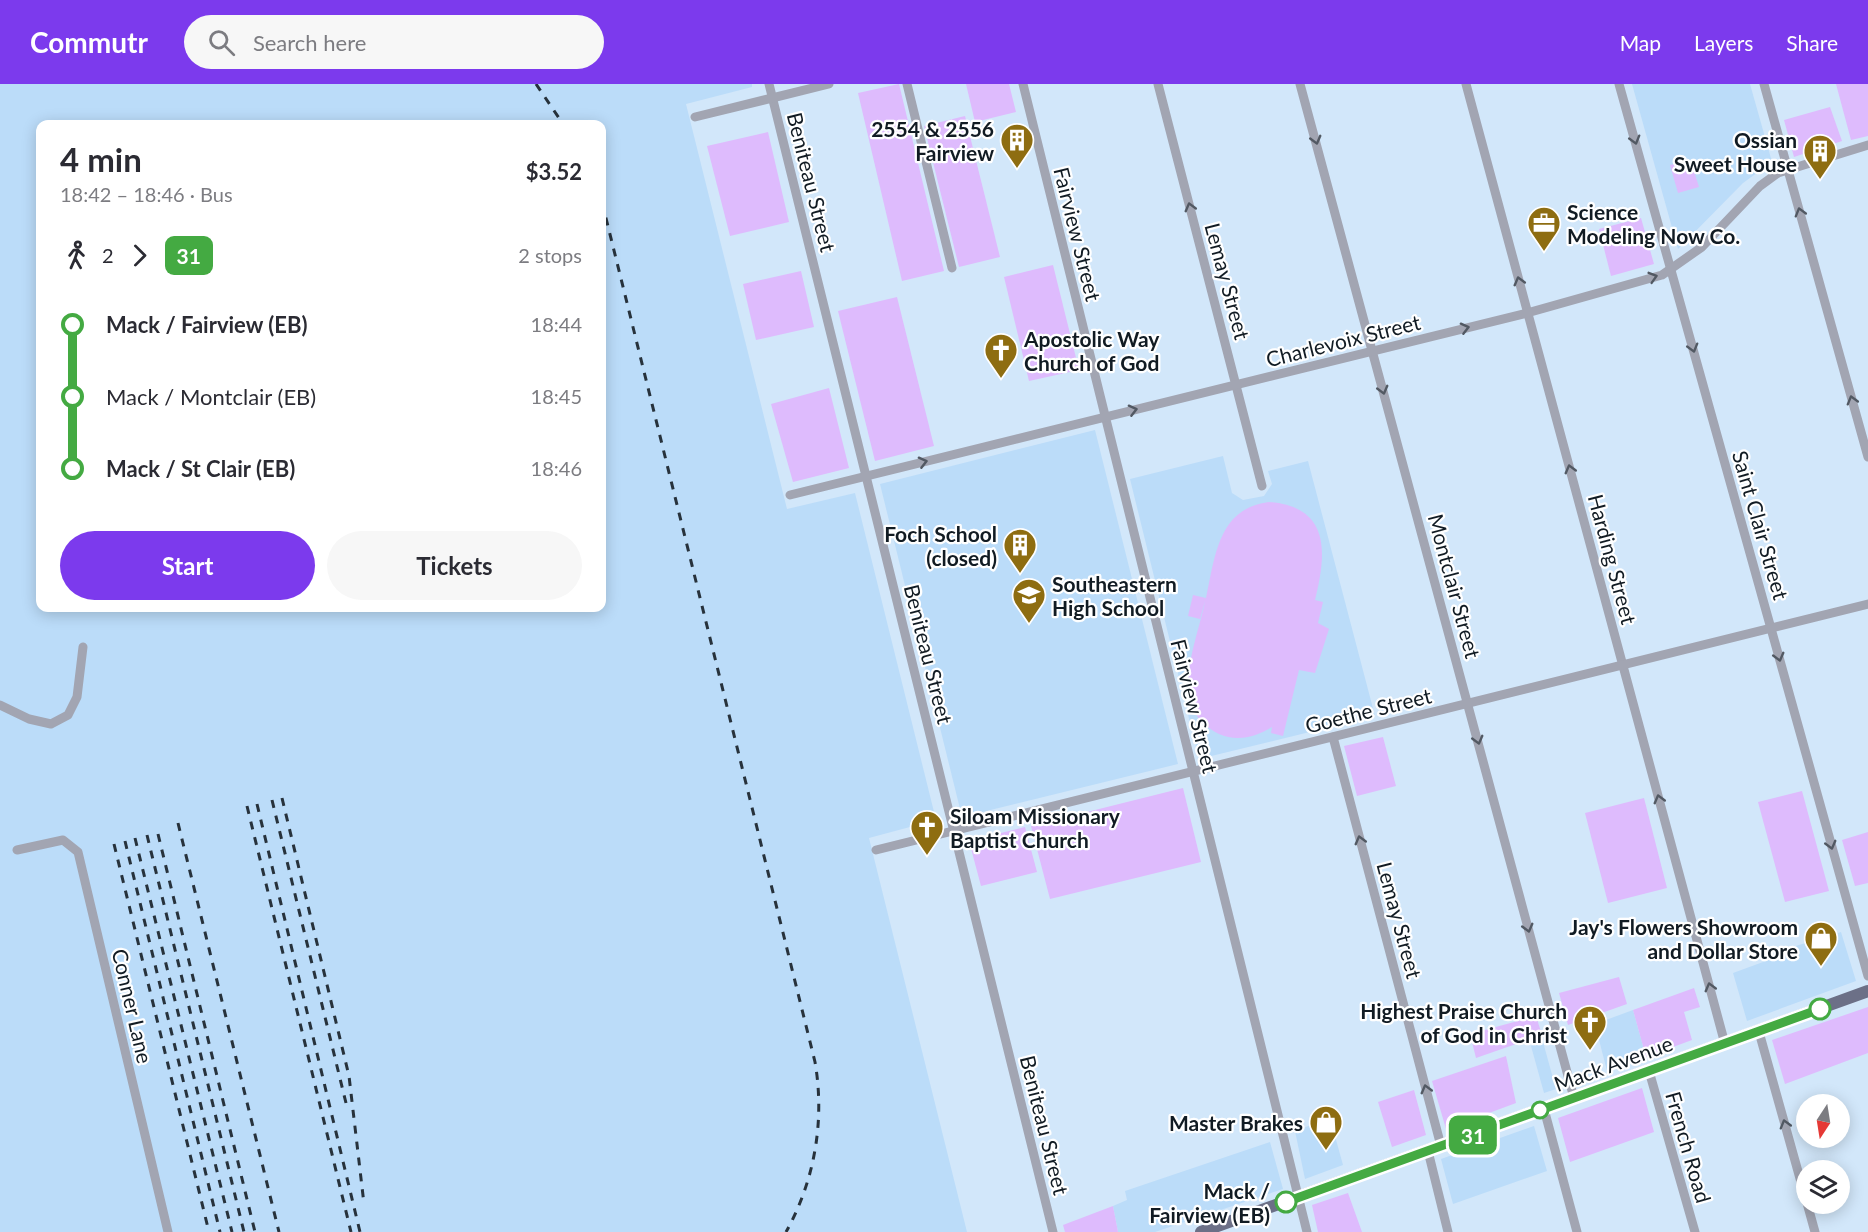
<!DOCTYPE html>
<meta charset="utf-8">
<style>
:root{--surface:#fff;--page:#f7f7f7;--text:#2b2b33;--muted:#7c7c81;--accent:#7c3aed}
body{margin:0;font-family:Lato,sans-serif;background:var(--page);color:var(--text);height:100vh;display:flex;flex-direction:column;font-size:22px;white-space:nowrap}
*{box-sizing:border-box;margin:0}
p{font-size:20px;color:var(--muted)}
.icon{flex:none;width:33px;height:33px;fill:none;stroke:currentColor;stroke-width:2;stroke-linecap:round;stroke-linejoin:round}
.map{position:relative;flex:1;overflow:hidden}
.side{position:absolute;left:36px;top:36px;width:570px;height:492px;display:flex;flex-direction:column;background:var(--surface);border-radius:12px;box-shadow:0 3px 15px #0003}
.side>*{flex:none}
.badge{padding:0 12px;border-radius:9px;font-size:21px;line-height:39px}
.needle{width:39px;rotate:192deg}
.buttons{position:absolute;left:1796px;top:1010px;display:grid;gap:12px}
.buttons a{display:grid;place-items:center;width:54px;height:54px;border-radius:50%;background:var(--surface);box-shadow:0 3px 15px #0003;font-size:30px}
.map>.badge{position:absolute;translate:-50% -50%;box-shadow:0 0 0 3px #fff}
.legs{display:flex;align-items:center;gap:9px;height:66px;padding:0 24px;font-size:20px}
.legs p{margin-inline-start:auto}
.overview{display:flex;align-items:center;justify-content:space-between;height:102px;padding:0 24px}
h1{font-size:33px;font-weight:700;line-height:45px}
.action{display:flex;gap:12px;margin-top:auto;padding:12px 24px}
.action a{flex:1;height:69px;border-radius:36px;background:var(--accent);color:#fff;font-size:24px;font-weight:700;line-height:69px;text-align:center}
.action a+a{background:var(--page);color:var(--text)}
ul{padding:0 24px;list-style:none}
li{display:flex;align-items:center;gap:21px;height:72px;font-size:22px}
li i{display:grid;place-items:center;width:9px;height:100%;margin:0 8px;background:currentColor}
li i::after{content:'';width:15px;height:15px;margin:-8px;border:4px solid;border-radius:50%;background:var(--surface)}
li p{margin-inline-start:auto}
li:first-child i{background:linear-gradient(#0000 50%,currentColor 0)}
li:last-child i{background:linear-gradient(currentColor 50%,#0000 0)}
header{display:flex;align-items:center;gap:36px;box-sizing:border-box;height:84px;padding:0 30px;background:var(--accent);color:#fff}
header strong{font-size:28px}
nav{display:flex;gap:33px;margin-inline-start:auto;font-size:21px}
.search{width:420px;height:54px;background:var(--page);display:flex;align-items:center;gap:15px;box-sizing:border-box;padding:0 21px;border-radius:33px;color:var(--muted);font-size:22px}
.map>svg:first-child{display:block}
.built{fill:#bbdcf9;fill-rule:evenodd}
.green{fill:#debbfd}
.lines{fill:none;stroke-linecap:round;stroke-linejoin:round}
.minor{stroke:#a2a5b2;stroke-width:9}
.major{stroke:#6c7087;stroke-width:12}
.rail{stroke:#27323c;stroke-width:3;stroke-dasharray:8 8;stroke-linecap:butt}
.oneway{stroke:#525963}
.line-1-casing{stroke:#fff;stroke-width:14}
.line-1{stroke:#44aa42;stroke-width:9}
.stop-1-dot{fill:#fff;stroke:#44aa42;stroke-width:3}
.labels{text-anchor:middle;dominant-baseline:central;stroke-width:4.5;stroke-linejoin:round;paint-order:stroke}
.poi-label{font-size:21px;font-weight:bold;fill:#111b23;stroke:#fff;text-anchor:end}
.street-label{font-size:21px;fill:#111b23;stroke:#fff}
.stop-label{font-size:21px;font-weight:bold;fill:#111b23;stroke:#fff;text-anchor:end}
</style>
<header>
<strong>Commutr</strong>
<div class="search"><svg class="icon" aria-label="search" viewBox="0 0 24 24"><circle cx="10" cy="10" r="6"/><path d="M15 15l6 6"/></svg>Search here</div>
<nav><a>Map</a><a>Layers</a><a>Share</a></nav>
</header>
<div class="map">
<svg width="1868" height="1148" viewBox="0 0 1868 1148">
<rect width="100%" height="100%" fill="#d2e7fa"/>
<g class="built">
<path d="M0,0H752V3L686,20L787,425L855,409L936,736L869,754L967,1148H0ZM40,40H602V524H40Z"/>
<path d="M1632,0H1750L1772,78L1743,99L1678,165Z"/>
<path d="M1095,346L1178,680L962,733L880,400Z"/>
<path d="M1223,372L1232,409L1243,416L1264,412L1272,400L1268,387L1308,377L1375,632L1199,675L1130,395Z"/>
<path d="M1841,848L1856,897L1747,937L1733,889L1774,874L1786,865Z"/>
<path d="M1633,926L1646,973L1607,987L1595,940Z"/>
<path d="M1543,958L1556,1005L1544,1009L1531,962Z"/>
<path d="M1330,1034L1343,1081L1305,1095L1295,1047Z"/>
<path d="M1534,1042L1547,1087L1453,1120L1441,1075Z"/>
<path d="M1270,1058L1283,1105L1155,1148H1118L1113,1122L1127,1116L1125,1107Z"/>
</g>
<g class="green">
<path d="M899,0L944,187L902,197L858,9Z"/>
<path d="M966,0H1009L1016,28L975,38Z"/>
<path d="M1836,0H1868V52L1851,56Z"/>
<path d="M1830,23L1842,57L1794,73L1784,36Z"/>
<path d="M965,32L1000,173L959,183L924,42Z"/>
<path d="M768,48L789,138L730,152L707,62Z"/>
<path d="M1679,79L1680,84H1693L1699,103L1678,109L1670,81Z"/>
<path d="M1641,134L1654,180L1611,192L1599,145Z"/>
<path d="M1053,181L1079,286L1029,297L1004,193Z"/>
<path d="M801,187L814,243L756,256L743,200Z"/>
<path d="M897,213L934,362L875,377L838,227Z"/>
<path d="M829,304L849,384L793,398L771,320Z"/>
<path d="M1269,418C1332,423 1326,471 1315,516L1323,518L1318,539L1329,545L1315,589L1299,586L1283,652L1271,649L1272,643C1256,653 1237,658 1219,650C1165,624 1197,560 1205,517L1200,535L1188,532L1193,511L1206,514C1215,473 1218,424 1269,418Z"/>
<path d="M1383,653L1396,702L1357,712L1344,662Z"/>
<path d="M1183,704L1201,778L1050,815L1031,742Z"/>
<path d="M1802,707L1829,807L1785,818L1758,718Z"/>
<path d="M1644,714L1667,804L1608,819L1585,729Z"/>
<path d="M1025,743L1037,788L981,802L969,757Z"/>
<path d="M1868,748V799L1855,802L1842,756Z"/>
<path d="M1619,893L1627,920L1568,941L1559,909Z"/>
<path d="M1694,904L1700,923L1684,928L1692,956L1646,973L1633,926Z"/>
<path d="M1868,923V969L1785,1000L1772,956Z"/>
<path d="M1536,932L1542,951L1476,974L1470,950Z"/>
<path d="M1506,972L1516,1019L1446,1045L1432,997Z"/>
<path d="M1642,1004L1654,1048L1570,1078L1558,1034Z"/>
<path d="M1414,1006L1426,1051L1392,1063L1378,1018Z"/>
<path d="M1348,1109L1362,1148H1318L1312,1121Z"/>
<path d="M1113,1122L1118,1148H1065L1063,1141Z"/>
</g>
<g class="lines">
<g class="minor">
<path d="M769,0L1053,1148"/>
<path d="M907,0L952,184"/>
<path d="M1023,0L1307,1148"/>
<path d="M1158,0L1262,402"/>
<path d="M1300,0L1574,1014"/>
<path d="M1466,0L1725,960"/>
<path d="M1619,0L1868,892"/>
<path d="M1764,0L1868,373"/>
<path d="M695,33L829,0"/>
<path d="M790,411L1527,229L1662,191L1702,163L1760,102L1778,89L1868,61"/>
<path d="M0,621L29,635L51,640L68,631L77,613L83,563"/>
<path d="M1333,653L1441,1062"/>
<path d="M17,766L63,756L78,768L168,1148"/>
<path d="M876,766L1868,520"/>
<path d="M1759,948L1806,1116"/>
<path d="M1649,987L1695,1148"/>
<path d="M1544,1025L1577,1148"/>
<path d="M1428,1067L1448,1148"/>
<path d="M1807,1119L1815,1148"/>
</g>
<path class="major" d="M1201,1148L1868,907"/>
<g class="rail">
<path d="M536,0L563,40"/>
<path d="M602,118L815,978C825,1036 815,1096 786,1148"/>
<path d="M282,714L349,992L364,1120"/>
<path d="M272,716L346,1019"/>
<path d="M257,720L360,1148"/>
<path d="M247,722L351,1148"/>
<path d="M178,739L279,1148"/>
<path d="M158,750L255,1148"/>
<path d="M147,751L244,1148"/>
<path d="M135,754L232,1148"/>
<path d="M125,757L220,1148"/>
<path d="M114,760L209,1148"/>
</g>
</g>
<defs><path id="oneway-chevron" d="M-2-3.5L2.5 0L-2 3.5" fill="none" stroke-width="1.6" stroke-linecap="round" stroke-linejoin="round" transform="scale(1.5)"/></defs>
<g class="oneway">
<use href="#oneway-chevron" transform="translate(1316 56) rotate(75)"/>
<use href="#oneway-chevron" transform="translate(1635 56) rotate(74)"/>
<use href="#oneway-chevron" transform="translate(1190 123) rotate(-105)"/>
<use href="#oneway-chevron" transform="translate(1800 128) rotate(-106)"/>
<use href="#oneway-chevron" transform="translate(1653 193) rotate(-17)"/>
<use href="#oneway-chevron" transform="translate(1519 197) rotate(-105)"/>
<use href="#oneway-chevron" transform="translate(1465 244) rotate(-14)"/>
<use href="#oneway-chevron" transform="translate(1693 264) rotate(74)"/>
<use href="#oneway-chevron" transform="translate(1383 306) rotate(75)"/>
<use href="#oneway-chevron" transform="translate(1852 316) rotate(-106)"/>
<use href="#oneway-chevron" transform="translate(1133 326) rotate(-14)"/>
<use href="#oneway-chevron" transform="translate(923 378) rotate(-14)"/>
<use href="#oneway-chevron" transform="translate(1570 385) rotate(-105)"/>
<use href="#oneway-chevron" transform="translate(1779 573) rotate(75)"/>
<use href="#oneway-chevron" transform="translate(1478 656) rotate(75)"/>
<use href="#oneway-chevron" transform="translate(1659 715) rotate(-105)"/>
<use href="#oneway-chevron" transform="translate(1360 756) rotate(-105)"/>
<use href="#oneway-chevron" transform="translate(1831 761) rotate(75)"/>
<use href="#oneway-chevron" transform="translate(1528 844) rotate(75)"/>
<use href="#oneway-chevron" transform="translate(1710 903) rotate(-105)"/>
<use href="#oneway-chevron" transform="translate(1426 1005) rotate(-105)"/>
<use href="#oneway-chevron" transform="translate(1785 1040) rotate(-106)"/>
</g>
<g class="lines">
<defs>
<path id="line-1" d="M1286,1118L1820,925"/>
</defs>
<use href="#line-1" class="line-1-casing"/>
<use href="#line-1" class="line-1"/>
</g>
<defs>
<symbol id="building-pin" viewBox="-11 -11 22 30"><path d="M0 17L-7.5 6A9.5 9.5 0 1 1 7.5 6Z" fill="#8e6d11" stroke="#fff"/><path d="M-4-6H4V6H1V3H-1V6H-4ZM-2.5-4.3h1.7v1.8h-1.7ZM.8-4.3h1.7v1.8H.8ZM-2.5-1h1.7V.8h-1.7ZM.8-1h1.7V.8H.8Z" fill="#fff"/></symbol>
<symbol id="office-pin" viewBox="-11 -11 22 30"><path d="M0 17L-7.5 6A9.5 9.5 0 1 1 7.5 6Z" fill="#8e6d11" stroke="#fff"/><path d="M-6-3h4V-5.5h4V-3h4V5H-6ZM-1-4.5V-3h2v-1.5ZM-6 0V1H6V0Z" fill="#fff"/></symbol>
<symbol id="church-pin" viewBox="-11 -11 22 30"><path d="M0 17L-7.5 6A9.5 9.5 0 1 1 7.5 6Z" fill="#8e6d11" stroke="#fff"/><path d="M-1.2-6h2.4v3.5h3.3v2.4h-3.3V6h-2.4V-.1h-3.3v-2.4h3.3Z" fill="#fff"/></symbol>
<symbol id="school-pin" viewBox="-11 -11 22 30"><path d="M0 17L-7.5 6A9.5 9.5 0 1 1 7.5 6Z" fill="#8e6d11" stroke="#fff"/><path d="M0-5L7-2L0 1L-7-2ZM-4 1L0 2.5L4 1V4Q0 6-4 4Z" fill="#fff"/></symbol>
<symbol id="shop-pin" viewBox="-11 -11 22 30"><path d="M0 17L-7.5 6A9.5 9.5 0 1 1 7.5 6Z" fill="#8e6d11" stroke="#fff"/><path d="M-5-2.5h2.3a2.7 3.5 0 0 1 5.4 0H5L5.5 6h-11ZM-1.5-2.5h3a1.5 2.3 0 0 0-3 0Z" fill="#fff"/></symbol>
</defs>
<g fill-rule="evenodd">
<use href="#building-pin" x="998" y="37" width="38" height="52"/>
<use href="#building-pin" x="1801" y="48" width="38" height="52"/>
<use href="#office-pin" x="1525" y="120" width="38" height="52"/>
<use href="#church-pin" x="982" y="247" width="38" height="52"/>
<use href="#building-pin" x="1001" y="442" width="38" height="52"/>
<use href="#school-pin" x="1010" y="492" width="38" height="52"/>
<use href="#church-pin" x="908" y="724" width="38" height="52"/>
<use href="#shop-pin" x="1802" y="835" width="38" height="52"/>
<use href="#church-pin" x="1571" y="919" width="38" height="52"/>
<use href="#shop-pin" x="1307" y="1019" width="38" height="52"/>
</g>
<g class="stop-1-dot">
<circle cx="1820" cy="925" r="10"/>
<circle cx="1540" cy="1026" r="8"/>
<circle cx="1286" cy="1118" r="10"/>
</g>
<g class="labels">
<g class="poi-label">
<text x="994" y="44">2554 &amp; 2556<tspan x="994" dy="24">Fairview</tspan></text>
<text x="1797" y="55">Ossian<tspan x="1797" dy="24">Sweet House</tspan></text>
<text x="1567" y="127" text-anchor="start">Science<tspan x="1567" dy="24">Modeling Now Co.</tspan></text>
<text x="1024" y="254" text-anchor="start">Apostolic Way<tspan x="1024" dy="24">Church of God</tspan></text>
<text x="997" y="449">Foch School<tspan x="997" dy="24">(closed)</tspan></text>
<text x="1052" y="499" text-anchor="start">Southeastern<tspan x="1052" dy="24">High School</tspan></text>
<text x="950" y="731" text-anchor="start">Siloam Missionary<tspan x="950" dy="24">Baptist Church</tspan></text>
<text x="1798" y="842">Jay's Flowers Showroom<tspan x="1798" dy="24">and Dollar Store</tspan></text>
<text x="1567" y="926">Highest Praise Church<tspan x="1567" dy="24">of God in Christ</tspan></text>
<text x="1303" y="1038">Master Brakes</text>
</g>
<g class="street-label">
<text transform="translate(812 98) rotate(76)">Beniteau Street</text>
<text transform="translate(1078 150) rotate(76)">Fairview Street</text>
<text transform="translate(1228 197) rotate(75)">Lemay Street</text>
<text transform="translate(1343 256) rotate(-14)">Charlevoix Street</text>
<text transform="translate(1761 441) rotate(74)">Saint Clair Street</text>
<text transform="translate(1613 475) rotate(75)">Harding Street</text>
<text transform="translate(1455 502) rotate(75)">Montclair Street</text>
<text transform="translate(929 570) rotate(76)">Beniteau Street</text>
<text transform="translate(1195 622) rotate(76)">Fairview Street</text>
<text transform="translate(1368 626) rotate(-14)">Goethe Street</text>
<text transform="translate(1400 836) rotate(75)">Lemay Street</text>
<text transform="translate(133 922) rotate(77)">Conner Lane</text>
<text transform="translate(1613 979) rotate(-20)">Mack Avenue</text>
<text transform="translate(1045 1041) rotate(76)">Beniteau Street</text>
<text transform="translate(1689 1063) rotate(74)">French Road</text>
</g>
<g class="stop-label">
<text x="1270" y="1106">Mack /<tspan x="1270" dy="24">Fairview (EB)</tspan></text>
</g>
</g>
</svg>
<div class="buttons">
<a><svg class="needle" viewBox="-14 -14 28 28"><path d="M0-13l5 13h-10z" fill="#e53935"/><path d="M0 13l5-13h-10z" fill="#7c7c81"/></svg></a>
<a><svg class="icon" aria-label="layers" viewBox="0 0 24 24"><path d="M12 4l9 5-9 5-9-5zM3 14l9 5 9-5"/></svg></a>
</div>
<b class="badge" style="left:1473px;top:1051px;background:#44aa42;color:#fff">31</b>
<section class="side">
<div class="overview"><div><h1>4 min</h1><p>18:42 – 18:46 · Bus</p></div><b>$3.52</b></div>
<div class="legs"><svg class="icon" aria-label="walk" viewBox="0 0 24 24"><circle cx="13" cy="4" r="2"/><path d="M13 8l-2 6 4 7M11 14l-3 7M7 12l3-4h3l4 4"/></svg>2<svg class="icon" aria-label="forward" viewBox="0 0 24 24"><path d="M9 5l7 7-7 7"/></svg><b class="badge" style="background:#44aa42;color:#fff">31</b><p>2 stops</p></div>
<ul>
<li><i style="color:#44aa42"></i><b>Mack / Fairview (EB)</b><p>18:44</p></li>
<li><i style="color:#44aa42"></i><span>Mack / Montclair (EB)</span><p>18:45</p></li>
<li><i style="color:#44aa42"></i><b>Mack / St Clair (EB)</b><p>18:46</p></li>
</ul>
<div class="action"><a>Start</a><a>Tickets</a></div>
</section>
</div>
